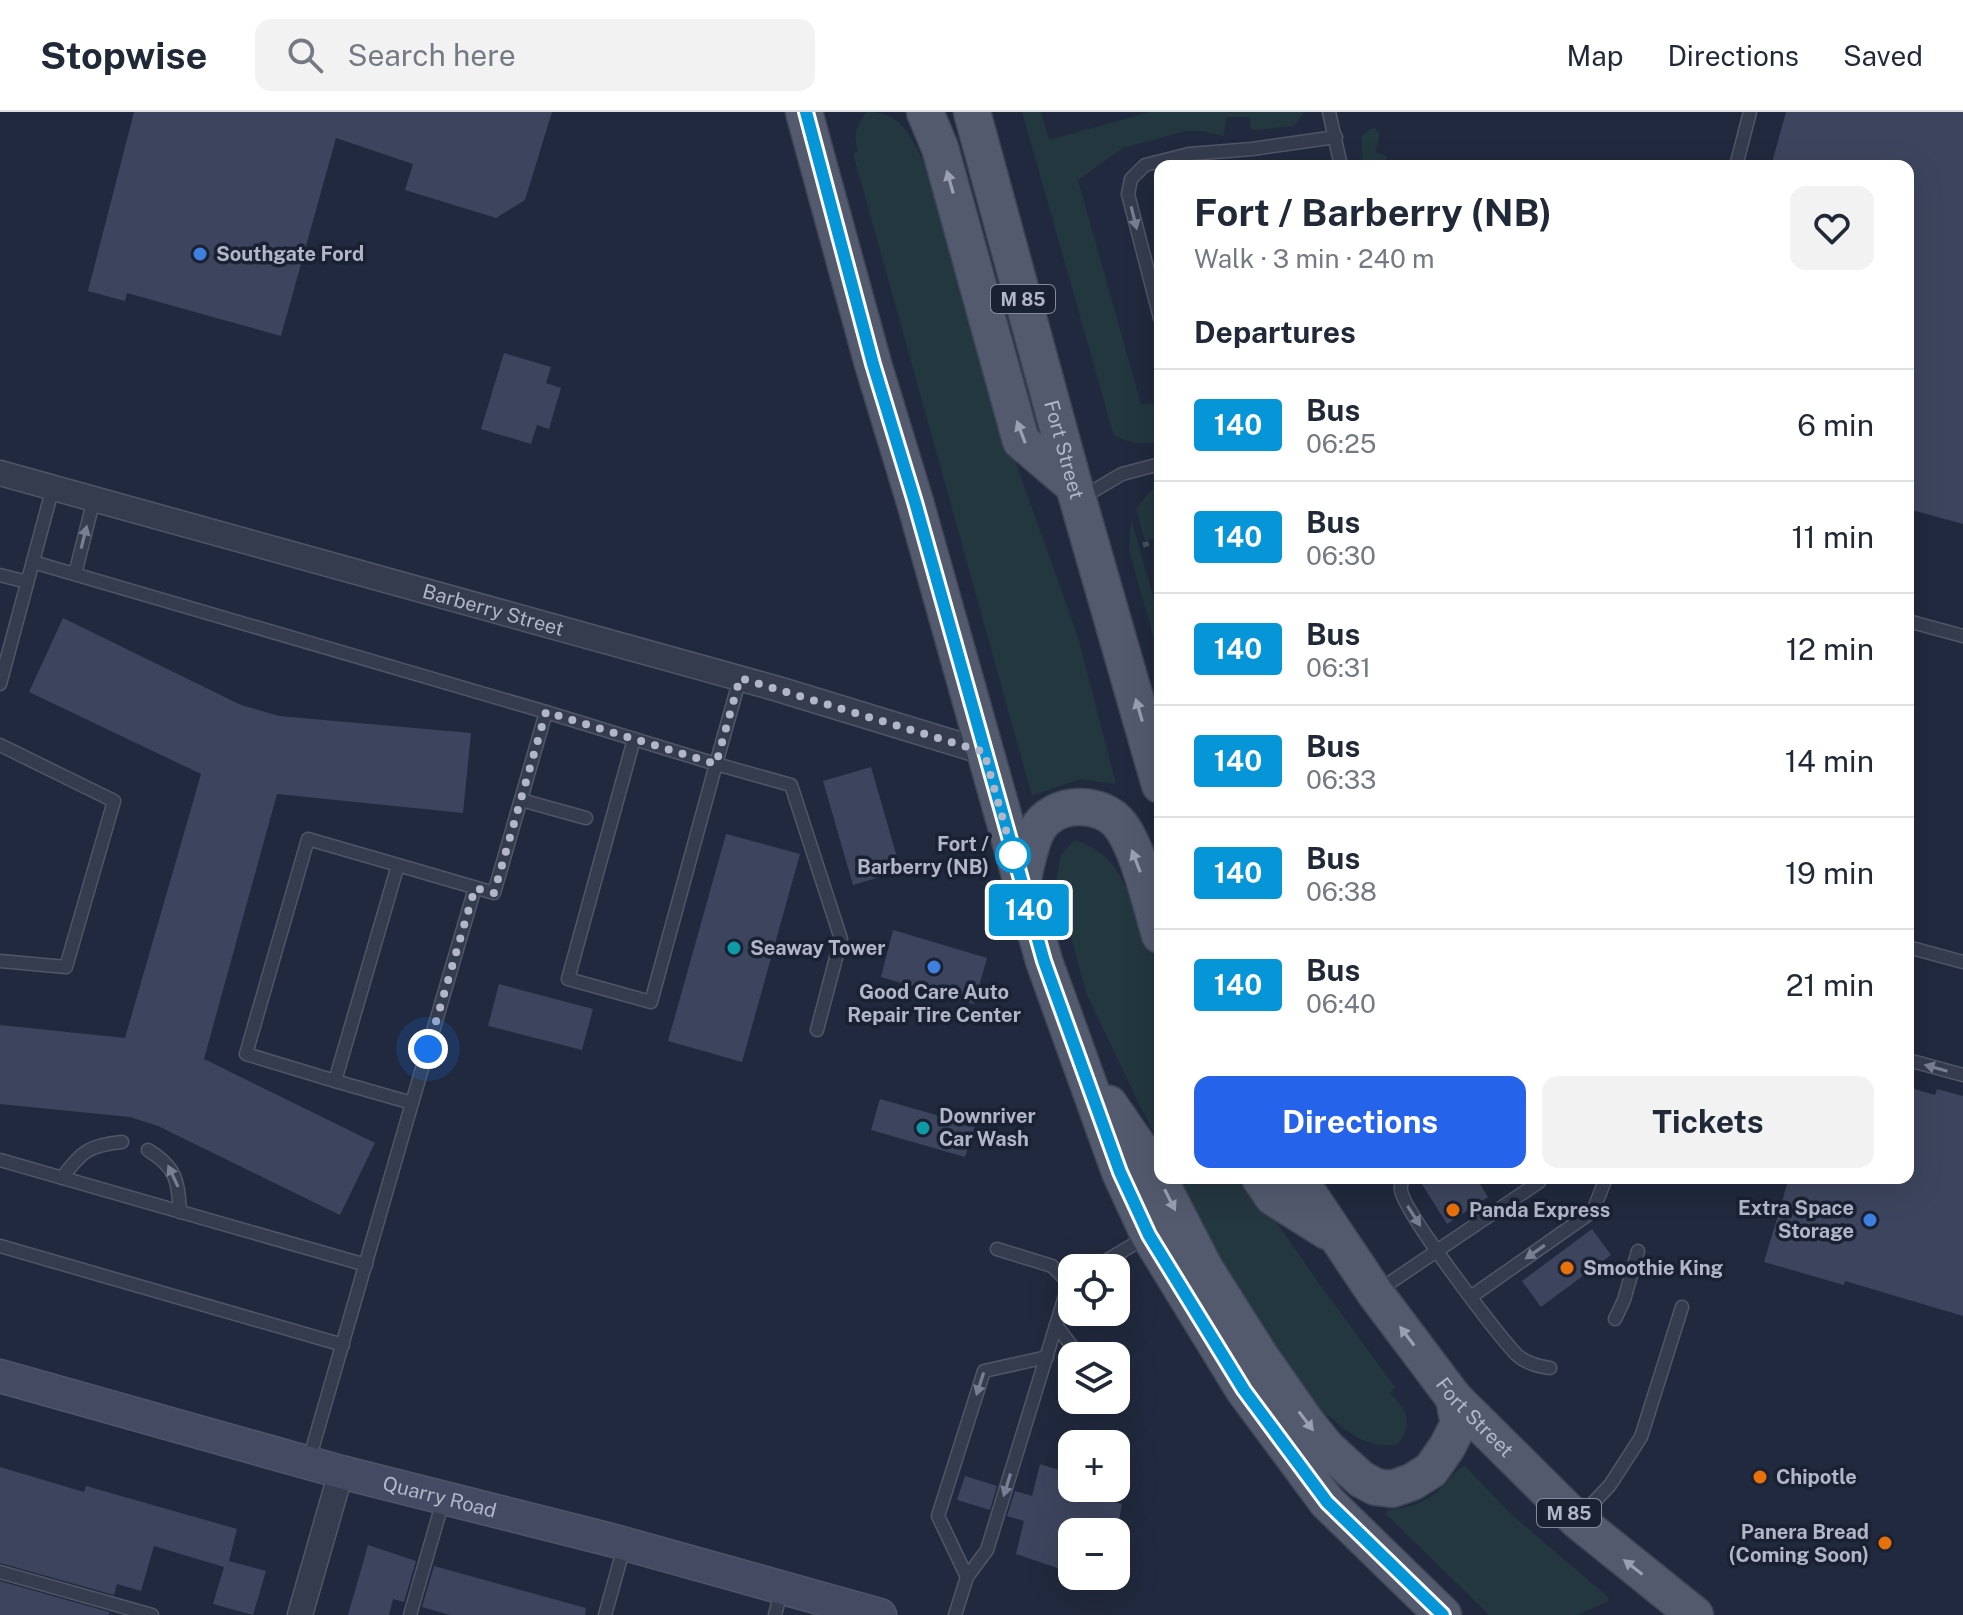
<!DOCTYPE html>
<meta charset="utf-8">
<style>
:root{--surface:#fff;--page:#f2f2f3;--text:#1f2937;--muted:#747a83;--line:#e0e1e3;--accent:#2563eb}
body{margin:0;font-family:"Public Sans",sans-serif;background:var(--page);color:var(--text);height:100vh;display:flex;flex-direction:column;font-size:30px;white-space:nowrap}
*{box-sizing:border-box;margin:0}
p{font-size:26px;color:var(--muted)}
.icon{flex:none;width:44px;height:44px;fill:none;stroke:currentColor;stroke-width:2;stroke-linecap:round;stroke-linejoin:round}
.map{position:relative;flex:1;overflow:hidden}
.details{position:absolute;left:1154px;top:48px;width:760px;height:1024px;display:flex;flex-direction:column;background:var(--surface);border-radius:16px;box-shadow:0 8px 32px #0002}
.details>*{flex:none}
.badge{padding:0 16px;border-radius:6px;font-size:28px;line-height:52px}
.tools{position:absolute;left:1058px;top:1142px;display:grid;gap:16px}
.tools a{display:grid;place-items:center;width:72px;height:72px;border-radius:16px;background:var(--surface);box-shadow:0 8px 32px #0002;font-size:40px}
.you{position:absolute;width:40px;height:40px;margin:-20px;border:6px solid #fff;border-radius:50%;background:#1a73e8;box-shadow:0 0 0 12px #1a73e833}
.map>.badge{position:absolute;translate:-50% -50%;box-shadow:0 0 0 4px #fff}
h2{padding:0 40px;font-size:30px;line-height:72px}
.round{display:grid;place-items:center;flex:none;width:84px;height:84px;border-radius:16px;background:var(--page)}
.summary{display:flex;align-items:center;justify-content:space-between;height:136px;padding:0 40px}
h1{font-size:38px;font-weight:700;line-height:60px}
.cta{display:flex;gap:16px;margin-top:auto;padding:16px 40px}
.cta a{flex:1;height:92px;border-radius:16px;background:var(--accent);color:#fff;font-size:32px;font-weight:700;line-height:92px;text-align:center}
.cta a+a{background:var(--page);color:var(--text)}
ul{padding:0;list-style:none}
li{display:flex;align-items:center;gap:24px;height:112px;padding:0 40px;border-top:2px solid var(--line)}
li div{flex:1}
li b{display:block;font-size:30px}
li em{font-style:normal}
li .badge{min-width:88px;font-weight:700;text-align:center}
header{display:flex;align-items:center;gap:48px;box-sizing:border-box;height:112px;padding:0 40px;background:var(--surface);border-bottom:2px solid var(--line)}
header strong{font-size:38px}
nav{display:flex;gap:44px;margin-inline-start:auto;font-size:28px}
.search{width:560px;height:72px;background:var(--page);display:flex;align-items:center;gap:20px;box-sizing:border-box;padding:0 28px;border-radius:16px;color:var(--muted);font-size:30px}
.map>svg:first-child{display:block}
.green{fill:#23373f}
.building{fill:#3d455e}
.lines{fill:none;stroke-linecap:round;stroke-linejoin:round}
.lane-casing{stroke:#505668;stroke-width:15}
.street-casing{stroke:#505668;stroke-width:27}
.secondary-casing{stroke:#505668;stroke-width:35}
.primary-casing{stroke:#3e4556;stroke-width:39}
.path{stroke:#3e5359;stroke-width:5;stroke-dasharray:6 6;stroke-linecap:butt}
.lane{stroke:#353c4e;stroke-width:12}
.street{stroke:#353c4e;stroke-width:24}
.secondary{stroke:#434a61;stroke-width:32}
.primary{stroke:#535a6e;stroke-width:36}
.oneway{fill:#9a9fb2}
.oneway2{fill:#797f92}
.line-casing{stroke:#fff;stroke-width:18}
.line{stroke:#0696d7;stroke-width:12}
.walk{stroke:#b1b6c9;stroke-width:8;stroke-dasharray:0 14.4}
.shop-dot{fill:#3f7fe0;stroke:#1a2132;stroke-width:3}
.stop-dot{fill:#fff;stroke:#0696d7;stroke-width:4}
.culture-dot{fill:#0f9aa8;stroke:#1a2132;stroke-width:3}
.food-dot{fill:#e8710a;stroke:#1a2132;stroke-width:3}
.labels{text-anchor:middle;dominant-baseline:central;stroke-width:7;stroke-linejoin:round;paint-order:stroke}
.shield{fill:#1a2132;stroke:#84899c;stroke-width:2}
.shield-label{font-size:18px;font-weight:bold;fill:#b1b6c9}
.poi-label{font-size:20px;font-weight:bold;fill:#b1b6c9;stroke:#1a2132;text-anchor:start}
.street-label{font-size:20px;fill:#b1b6c9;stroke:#1a2132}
.stop-label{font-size:20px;font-weight:bold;fill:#b1b6c9;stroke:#1a2132;text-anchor:end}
</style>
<header>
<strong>Stopwise</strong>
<div class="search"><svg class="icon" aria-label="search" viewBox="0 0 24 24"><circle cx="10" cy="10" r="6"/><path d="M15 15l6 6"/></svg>Search here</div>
<nav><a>Map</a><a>Directions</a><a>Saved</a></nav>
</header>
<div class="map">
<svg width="1963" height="1503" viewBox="0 0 1963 1503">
<rect width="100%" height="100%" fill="#21293e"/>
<g class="green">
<path d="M866,0C900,0 910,21 923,49L929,48L1011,337L1078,525L1116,672L1080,667L1032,684L853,41L858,39C852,23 857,14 866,0Z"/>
<path d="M1022,0H1041L1049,28L1150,0H1304L1294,14L1255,18L1251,17L1249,5H1226L1224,24L1200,19H1186L1123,36L1078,68L1141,292L1153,291L1160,315V331H1135L1114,324Z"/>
<path d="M1375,16L1380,23L1375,40L1387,44L1384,54H1363L1361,25L1370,17Z"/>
<path d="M1160,372V425L1145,429L1136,398L1147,382Z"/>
<path d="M1131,407L1160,508V548L1129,438Z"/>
<path d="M1074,728C1100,736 1114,750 1125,774L1131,773L1160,865V1035L1086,881L1056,768L1061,743Z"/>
<path d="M1176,1066H1246L1318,1170L1395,1275L1390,1281C1407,1299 1414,1310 1398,1332C1369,1338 1349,1322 1328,1303L1322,1307L1225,1162Z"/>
<path d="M1465,1354L1512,1403L1606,1483L1609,1486L1607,1490L1577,1503H1489L1386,1402L1387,1398C1408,1397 1426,1390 1441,1376C1450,1368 1455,1358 1465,1354Z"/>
</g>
<g class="building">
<path d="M134,0H552L525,88L496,106L405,78L413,52L336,26L281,224L127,181L125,189L88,179Z"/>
<path d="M1786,0H1963V412L1908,397V54H1771Z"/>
<path d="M504,241L551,255L546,271L561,276L549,317L537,313L531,332L481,317Z"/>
<path d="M63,506L241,593L279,604L471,621L463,701L277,682L204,947L375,1031L340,1103L158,1014L130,1005L0,992V913L125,926L201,662L29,580Z"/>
<path d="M871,655L901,759L853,773L823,669Z"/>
<path d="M726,722L800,742L742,950L668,929Z"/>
<path d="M893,818L987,846L974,892L881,865Z"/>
<path d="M499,872L593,897L582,938L488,914Z"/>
<path d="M1908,975L1935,983L1937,977L1963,984V1204L1845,1169L1844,1173L1764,1150L1789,1066H1908Z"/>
<path d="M880,987L975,1014L965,1045L871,1018Z"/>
<path d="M1418,1066H1476L1488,1085L1447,1112Z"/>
<path d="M1592,1117L1611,1143L1541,1195L1522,1169Z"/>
<path d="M1040,1352L1072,1362V1376H1110L1106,1388L1122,1392L1117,1420H1072V1461L1016,1442L1024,1409L1007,1404L1015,1379L1032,1384Z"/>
<path d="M0,1355L84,1380L86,1374L237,1417L229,1449L266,1459L253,1503L213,1492L224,1455L154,1434L141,1479L117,1472L114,1483L0,1451Z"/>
<path d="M965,1364L997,1374L990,1398L957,1388Z"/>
<path d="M368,1433L416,1449L404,1490L393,1487L389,1503H348Z"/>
<path d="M434,1454L586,1496L585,1503H450L422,1495Z"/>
<path d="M0,1469L109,1500V1503H0Z"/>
</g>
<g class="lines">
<defs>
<g id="lane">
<path d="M1329,0L1341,54"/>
<path d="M1736,54L1750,0"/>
<path d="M1160,206L1128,82L1131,67L1145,53L1189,42L1252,37L1336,25"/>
<path d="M1083,385L1122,362L1160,352"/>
<path d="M33,450L546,600L494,781L398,753L335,969L246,942L308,727L398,753"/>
<path d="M75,462L94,387"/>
<path d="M0,463L27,470"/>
<path d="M1908,509L1963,524"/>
<path d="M740,566L716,652L634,627L568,867L651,890L716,652L791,673L841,827L817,918"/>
<path d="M0,572L53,375"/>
<path d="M546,600L634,627"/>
<path d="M0,633L114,689L66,855L0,849"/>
<path d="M521,688L586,706"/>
<path d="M1908,835L1963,850"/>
<path d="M1908,948L1963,963"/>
<path d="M412,991L475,776"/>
<path d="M148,1038C176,1055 178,1068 180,1100"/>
<path d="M0,1048L366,1153"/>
<path d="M62,1066C81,1040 89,1033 122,1030"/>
<path d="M1403,1066C1402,1070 1400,1074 1401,1078C1403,1099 1497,1222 1516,1242C1525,1251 1537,1254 1550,1256"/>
<path d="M0,1134L343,1233"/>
<path d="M997,1137L1052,1154L1069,1171"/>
<path d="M1094,1156L1146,1125"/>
<path d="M1376,1180L1539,1070"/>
<path d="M1472,1184L1593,1099L1606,1066"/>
<path d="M1615,1207L1624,1188L1638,1139"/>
<path d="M1056,1213L1079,1244"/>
<path d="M309,1348L412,991L335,969"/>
<path d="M1579,1406L1610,1373L1641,1325L1682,1195"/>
<path d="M0,1460L152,1503"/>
<path d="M967,1465L938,1404L984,1259L1047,1245"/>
<path d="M410,1503L443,1389"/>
<path d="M605,1503L624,1435"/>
<path d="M775,1503L782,1476"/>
<path d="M955,1503L967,1465L987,1438L1069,1171L1072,1169"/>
</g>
<g id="street">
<path id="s1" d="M0,361L778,577L984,640"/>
<path d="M300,1503L341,1360"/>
</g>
<g id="secondary">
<path id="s2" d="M0,1264L341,1360L611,1428L880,1503"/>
</g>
<g id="primary">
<path d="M804,0L873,252L915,390L1044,849L1120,1060L1149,1123L1244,1278L1327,1390L1443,1503"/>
<path d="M925,0L940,36L1021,329L1074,374"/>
<path id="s3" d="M972,0L1074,374L1160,673"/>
<path d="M1022,771C1026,753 1029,734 1037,718C1054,688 1102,688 1121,714C1139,738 1151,793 1160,823"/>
<path d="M1109,992L1153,1056L1205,1157L1260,1244L1306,1310L1327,1336L1361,1367L1376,1375L1392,1377L1412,1370L1431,1358L1447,1335L1459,1312L1454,1286"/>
<path d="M1260,1066L1273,1085L1327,1119"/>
<path id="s4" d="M1298,1066L1375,1181L1454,1286L1577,1408L1695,1503"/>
</g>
</defs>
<use href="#lane" class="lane-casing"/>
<use href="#street" class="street-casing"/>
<use href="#secondary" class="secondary-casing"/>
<use href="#primary" class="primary-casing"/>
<path class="path" d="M1143,433L1160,428"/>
<use href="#lane" class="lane"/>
<use href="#street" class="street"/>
<use href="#secondary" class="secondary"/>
<use href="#primary" class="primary"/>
</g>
<defs><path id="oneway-solid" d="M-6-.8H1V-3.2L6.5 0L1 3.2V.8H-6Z" transform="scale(2)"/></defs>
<g class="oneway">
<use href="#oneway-solid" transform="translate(950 70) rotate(-106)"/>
<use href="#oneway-solid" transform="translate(1021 320) rotate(-111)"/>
<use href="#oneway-solid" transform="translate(1139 598) rotate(-106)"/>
<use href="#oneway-solid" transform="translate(1136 749) rotate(-111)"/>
<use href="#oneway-solid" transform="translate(1170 1088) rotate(63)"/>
<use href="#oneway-solid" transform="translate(1407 1224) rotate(-127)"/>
<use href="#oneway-solid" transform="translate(1306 1309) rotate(53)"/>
<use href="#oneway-solid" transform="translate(1633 1455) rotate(-142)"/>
</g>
<g class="oneway2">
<use href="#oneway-solid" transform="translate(1134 106) rotate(76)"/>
<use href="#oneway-solid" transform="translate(84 425) rotate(-76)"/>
<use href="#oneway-solid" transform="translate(1936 956) rotate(-164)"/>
<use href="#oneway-solid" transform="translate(173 1064) rotate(-115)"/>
<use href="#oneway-solid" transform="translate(1414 1104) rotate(57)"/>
<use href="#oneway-solid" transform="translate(1535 1140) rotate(145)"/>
<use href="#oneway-solid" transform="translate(980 1272) rotate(108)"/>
<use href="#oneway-solid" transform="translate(1007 1373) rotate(107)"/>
</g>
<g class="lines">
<defs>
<path id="line" d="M806,0L873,252L915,390L1044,849L1120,1060L1149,1123L1244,1278L1327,1390L1443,1503"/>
</defs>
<use href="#line" class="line-casing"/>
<use href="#line" class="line"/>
<path class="walk" d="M428,937L475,776L494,781L546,600L716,652L740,566L984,640L1013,743"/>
</g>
<g class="shop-dot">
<circle cx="200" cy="142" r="8"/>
<circle cx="934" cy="855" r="8"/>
<circle cx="1870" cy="1108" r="8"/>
</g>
<circle class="stop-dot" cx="1013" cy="743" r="16"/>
<g class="culture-dot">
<circle cx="734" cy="836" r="8"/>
<circle cx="923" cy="1016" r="8"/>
</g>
<g class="food-dot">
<circle cx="1453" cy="1098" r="8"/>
<circle cx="1567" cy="1156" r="8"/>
<circle cx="1760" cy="1365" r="8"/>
<circle cx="1885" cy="1431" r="8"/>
</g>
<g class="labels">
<g class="shield">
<rect x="991" y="173" width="64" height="28" rx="6"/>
<rect x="1537" y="1387" width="64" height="28" rx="6"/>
</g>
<g class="shield-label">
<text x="1023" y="187">M 85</text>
<text x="1569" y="1401">M 85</text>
</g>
<g class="poi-label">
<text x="216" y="142">Southgate Ford</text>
<text x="750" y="836">Seaway Tower</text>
<text x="934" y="880" text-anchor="middle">Good Care Auto<tspan x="934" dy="23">Repair Tire Center</tspan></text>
<text x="939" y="1004">Downriver<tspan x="939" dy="23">Car Wash</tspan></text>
<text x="1854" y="1096" text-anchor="end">Extra Space<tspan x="1854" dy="23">Storage</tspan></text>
<text x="1469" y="1098">Panda Express</text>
<text x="1583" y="1156">Smoothie King</text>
<text x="1776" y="1365">Chipotle</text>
<text x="1869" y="1420" text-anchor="end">Panera Bread<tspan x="1869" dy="23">(Coming Soon)</tspan></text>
</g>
<g class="street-label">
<text stroke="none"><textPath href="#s3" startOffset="350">Fort Street</textPath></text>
<text stroke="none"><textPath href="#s1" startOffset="512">Barberry Street</textPath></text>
<text stroke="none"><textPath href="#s4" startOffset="298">Fort Street</textPath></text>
<text stroke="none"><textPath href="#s2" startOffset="456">Quarry Road</textPath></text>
</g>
<g class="stop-label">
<text x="989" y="732">Fort /<tspan x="989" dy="23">Barberry (NB)</tspan></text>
</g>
</g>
</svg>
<div class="tools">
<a><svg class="icon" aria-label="locate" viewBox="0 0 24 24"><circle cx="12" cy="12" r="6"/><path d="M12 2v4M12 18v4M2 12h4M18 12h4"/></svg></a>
<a><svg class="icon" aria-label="layers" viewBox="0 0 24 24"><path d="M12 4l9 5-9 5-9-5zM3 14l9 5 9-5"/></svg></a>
<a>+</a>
<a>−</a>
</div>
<div class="you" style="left:428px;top:937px"></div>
<b class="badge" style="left:1029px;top:798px;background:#0696d7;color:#fff">140</b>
<section class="details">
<div class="summary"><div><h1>Fort / Barberry (NB)</h1><p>Walk · 3 min · 240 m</p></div><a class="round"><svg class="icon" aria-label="heart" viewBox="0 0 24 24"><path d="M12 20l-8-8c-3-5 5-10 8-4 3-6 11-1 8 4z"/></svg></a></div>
<h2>Departures</h2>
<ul>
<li><span class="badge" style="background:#0696d7;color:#fff">140</span><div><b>Bus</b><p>06:25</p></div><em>6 min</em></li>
<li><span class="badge" style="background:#0696d7;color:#fff">140</span><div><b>Bus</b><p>06:30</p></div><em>11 min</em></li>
<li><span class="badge" style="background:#0696d7;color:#fff">140</span><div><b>Bus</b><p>06:31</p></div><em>12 min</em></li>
<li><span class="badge" style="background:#0696d7;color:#fff">140</span><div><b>Bus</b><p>06:33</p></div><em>14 min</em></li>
<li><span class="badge" style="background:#0696d7;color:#fff">140</span><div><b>Bus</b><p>06:38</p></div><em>19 min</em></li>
<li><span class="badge" style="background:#0696d7;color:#fff">140</span><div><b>Bus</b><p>06:40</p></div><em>21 min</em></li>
</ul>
<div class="cta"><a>Directions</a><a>Tickets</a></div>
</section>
</div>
